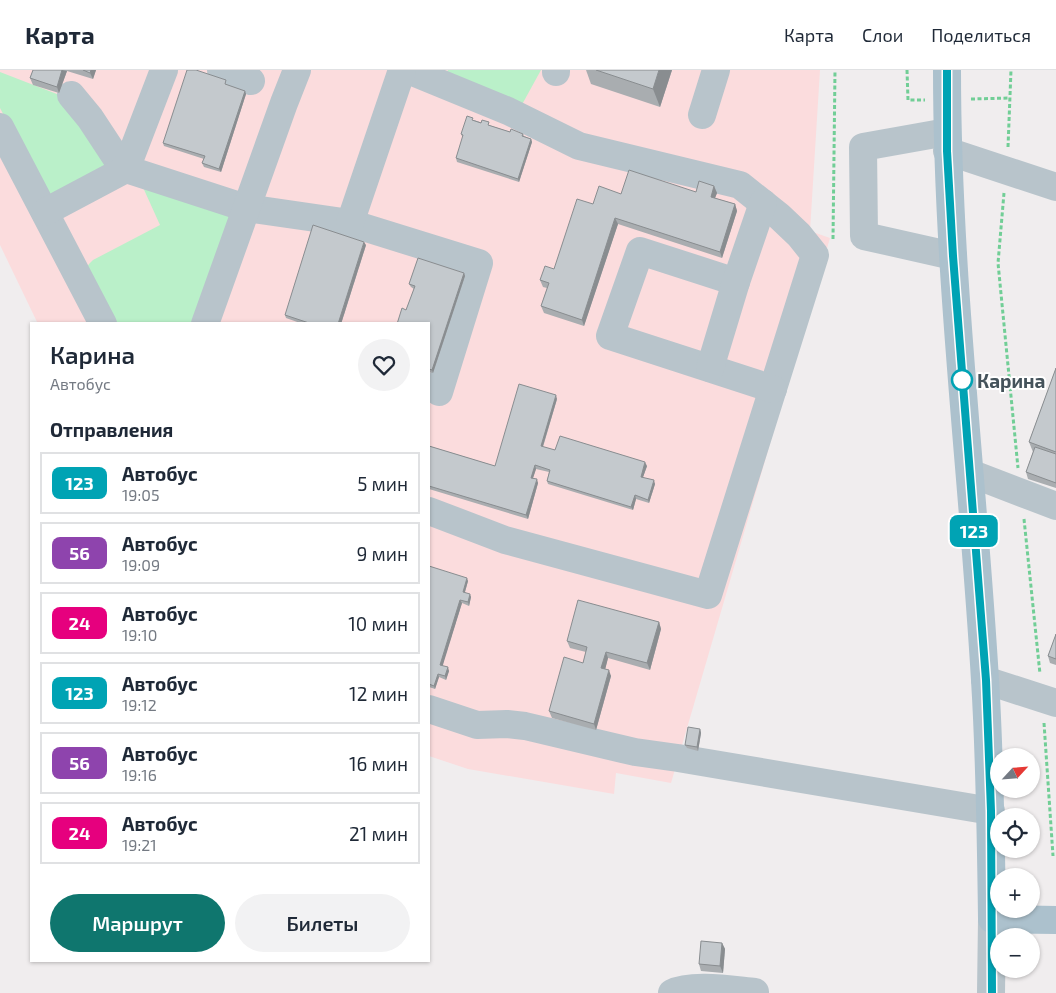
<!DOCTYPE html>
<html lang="ru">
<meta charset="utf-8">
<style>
:root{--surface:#fff;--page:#f2f2f3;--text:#1f2937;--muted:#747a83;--line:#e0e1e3;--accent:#0f766e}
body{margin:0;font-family:"Exo 2",sans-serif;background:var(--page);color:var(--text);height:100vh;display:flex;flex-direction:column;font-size:19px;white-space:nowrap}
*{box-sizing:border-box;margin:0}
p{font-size:16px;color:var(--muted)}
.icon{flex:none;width:28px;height:28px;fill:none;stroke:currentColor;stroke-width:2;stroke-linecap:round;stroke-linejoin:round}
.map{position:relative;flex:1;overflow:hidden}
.panel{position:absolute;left:30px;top:252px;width:400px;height:640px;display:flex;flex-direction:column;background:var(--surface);border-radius:0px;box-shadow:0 1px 4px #0004}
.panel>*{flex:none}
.badge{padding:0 10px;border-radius:8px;font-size:18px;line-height:32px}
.needle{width:32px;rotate:64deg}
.tools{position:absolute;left:990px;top:678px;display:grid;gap:10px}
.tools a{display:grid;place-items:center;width:50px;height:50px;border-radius:50%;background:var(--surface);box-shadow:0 1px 4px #0004;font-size:25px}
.map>.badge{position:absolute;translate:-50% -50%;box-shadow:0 0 0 2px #fff}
h2{padding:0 20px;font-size:19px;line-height:45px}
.round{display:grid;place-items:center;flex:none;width:52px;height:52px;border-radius:26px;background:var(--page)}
.head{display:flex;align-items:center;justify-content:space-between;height:85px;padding:0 20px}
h1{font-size:24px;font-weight:600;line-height:38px}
.button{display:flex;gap:10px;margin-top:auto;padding:10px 20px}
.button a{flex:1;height:58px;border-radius:30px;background:var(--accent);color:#fff;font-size:20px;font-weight:600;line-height:58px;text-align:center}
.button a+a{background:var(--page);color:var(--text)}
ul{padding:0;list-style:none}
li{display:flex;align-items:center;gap:15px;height:62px;margin:0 10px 8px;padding:0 10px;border:2px solid var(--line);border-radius:0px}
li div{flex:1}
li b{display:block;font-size:19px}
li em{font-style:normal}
li .badge{min-width:55px;font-weight:700;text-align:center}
header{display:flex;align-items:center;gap:30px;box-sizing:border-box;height:70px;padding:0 25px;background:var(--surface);border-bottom:1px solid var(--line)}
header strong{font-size:24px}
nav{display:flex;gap:28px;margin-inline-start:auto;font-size:18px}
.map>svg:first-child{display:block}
.medical{fill:#fbdcdd}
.green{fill:#baf0c9}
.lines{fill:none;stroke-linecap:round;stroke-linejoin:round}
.path{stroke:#71ce96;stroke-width:3;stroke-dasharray:4 2.5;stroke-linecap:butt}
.minor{stroke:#b8c4cb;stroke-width:28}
.major{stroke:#acc1cd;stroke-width:28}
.wall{fill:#a9adb0}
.shaded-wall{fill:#898d90}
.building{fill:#c4c9cd;stroke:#898d90}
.line-casing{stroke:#fff;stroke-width:11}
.line{stroke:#00a3b4;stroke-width:8}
.stop-dot{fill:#fff;stroke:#00a3b4;stroke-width:2.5}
.labels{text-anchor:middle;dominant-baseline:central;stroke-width:4;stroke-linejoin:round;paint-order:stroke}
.stop-label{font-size:19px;font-weight:bold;fill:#45535b;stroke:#fff;text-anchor:start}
</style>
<header>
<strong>Карта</strong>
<nav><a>Карта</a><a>Слои</a><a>Поделиться</a></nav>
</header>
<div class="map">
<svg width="1056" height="923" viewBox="0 0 1056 923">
<rect width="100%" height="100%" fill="#f0edee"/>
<path class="medical" d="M0,0H820L810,161L830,168L671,713L616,703L614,724L468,699L429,686V254H38L0,175Z"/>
<g class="green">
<path d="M448,0H541L519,40L447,2Z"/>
<path d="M0,2L62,26L105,82V101L50,124L42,118L0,38Z"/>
<path d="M141,113L233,137L198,254H113L86,199L89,194L93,190L160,155Z"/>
</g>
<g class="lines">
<g class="path">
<path d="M907,0L908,30H925"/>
<path d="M971,29L1010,28"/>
<path d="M1008,77L1011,0"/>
<path d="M1004,123L998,193L1018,398"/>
<path d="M833,169L835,0"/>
<path d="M1024,449L1040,604"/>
<path d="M1044,653L1053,786"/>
</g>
<g class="minor">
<path d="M221,0L251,11"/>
<path d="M408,0L508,41L579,76L740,115L779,146L799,165L815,185L708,525L505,470L429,441"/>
<path d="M556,2V0"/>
<path d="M71,25L90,48L117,89L126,99L246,138L350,153L479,193L439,322"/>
<path d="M702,45L716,0"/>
<path d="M0,57L103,254"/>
<path d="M947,62L863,77L864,166L953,186"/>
<path d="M947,81L1056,117"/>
<path d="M45,142L126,99L164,0"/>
<path d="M350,153L402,0"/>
<path d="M736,212L640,181L610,266L773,319"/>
<path d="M205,254L284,33L297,0"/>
<path d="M710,298L736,212L763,133"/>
<path d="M970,403L1056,436"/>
<path d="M985,610L1056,633"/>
<path d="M429,639L477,655L507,654L525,656L635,682L678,688L991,741"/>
<path d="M672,923C692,913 733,920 755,922"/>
<path d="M991,923L992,849"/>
</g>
<path class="major" d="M947,0C947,204 973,406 985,610C990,689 991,769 992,849L1056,850"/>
</g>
<g class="wall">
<path d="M33,0H96L93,9L67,1L59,23L33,15L30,8Z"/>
<path d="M586,0H672L660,37L591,14Z"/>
<path d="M228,14L227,15L245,21L246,24L221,102L204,97L202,93L204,89L164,76L163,73Z"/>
<path d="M474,50L510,62L523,64L524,66L531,69L532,72L519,112L457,92L456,88L463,68L461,64Z"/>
<path d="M714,116L717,123L715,128L735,134L737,141L722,188L618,154L584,256L544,243L541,236L547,218L543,217L540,210L554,199L593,134L621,124L696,122Z"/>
<path d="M366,175L341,254H303L286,248L285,245Z"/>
<path d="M464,203L465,206L433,303L429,302V254L406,240L414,219L411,217L409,214Z"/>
<path d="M1056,298V418L1028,409L1026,402L1033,382L1029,372Z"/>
<path d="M557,329L543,377L555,380L647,396L643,407L655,414L649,433L636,429L633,440L548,414L547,411L549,402L536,399L533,408L538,413L528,449L429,419V376L495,396Z"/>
<path d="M429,496L468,511L465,522L471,527L469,536L462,533L442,596L449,601L446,610L439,607L435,619L429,617Z"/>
<path d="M659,552L661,559L650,600L608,588L605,599L611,606L596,660L552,648L549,641L583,593L586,582L570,578L567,571Z"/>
<path d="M1056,564V595L1050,593L1048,586Z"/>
<path d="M700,659L701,663L698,681L687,678L685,675Z"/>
<path d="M722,873L725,879L723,903L701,901L699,894Z"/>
</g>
<g class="shaded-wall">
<path d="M62,0L67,1L59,23L57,17Z"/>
<path d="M91,0H96L93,9L90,3Z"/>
<path d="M659,0H672L660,37L653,19Z"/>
<path d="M245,21L246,24L221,102L219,99Z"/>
<path d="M531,69L532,72L519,112L518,109Z"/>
<path d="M714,116L717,123L713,133L711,127Z"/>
<path d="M735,134L737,141L722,188L720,182Z"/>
<path d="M615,148L618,154L584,256L582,250Z"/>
<path d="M364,172L366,175L341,254H338Z"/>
<path d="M464,203L465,206L433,303L432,300Z"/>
<path d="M556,325L557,329L542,379L541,376Z"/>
<path d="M645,392L647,396L642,410L641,407Z"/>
<path d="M535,395L536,399L532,411L531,408Z"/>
<path d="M537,409L538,413L528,449L526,445Z"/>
<path d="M654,410L655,414L649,433L648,430Z"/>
<path d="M635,425L636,429L633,440L631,437Z"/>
<path d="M467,508L468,511L464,525L463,522Z"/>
<path d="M470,524L471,527L469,536L468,532Z"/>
<path d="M460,530L462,533L442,598L440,595Z"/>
<path d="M659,552L661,559L650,600L647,593Z"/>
<path d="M606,582L608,588L604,604L601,598Z"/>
<path d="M448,597L449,601L446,610L445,606Z"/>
<path d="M609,600L611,606L596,660L594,654Z"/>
<path d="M438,604L439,607L435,619L434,616Z"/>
<path d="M700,659L701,663L698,681L697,677Z"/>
<path d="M722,873L725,879L723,903L720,896Z"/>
</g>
<g class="building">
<path d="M33,0H62L57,17L30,8Z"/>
<path d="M83,0H91L90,3Z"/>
<path d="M187,0H196L226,10L225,14L245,21L219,99L202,93L205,86L163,73Z"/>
<path d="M596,0H659L653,19Z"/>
<path d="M467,46L473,48L472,50L481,53L482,50L489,52L488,55L510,62L511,59L523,64L522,66L531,69L518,109L456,88L463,65L461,64Z"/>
<path d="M629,100L696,122L699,111L714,116L711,127L735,134L720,182L615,148L582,250L541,236L549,213L540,210L545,196L554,199L577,129L593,134L599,116L621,124Z"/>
<path d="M313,155L364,172L338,254H312L285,245Z"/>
<path d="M418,188L464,203L432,300L429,299V254H397L402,238L406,240L415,216L409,214Z"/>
<path d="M1056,298V382L1029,372Z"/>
<path d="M519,314L556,325L541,376L555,380L560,366L645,392L641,407L654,410L648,430L635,425L631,437L547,411L550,400L535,395L531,408L537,409L526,445L429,416V376L495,396Z"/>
<path d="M1035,377L1056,384V413L1026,402Z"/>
<path d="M429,496L467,508L463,522L470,524L468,532L460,530L440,595L448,597L445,606L438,604L434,616L429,614Z"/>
<path d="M578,530L659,552L647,593L606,582L601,598L609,600L594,654L549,641L564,587L583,593L587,577L567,571Z"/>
<path d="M1056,564V589L1048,586Z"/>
<path d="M688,657L700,659L697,677L685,675Z"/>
<path d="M701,871L722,873L720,896L699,894Z"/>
</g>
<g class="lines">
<defs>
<path id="line" d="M947,0V81L953,186L986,610L991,741L992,923"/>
</defs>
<use href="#line" class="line-casing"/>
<use href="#line" class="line"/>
</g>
<circle class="stop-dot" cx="962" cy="310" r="10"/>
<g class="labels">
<g class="stop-label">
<text x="977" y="310">Карина</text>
</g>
</g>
</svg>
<div class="tools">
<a><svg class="needle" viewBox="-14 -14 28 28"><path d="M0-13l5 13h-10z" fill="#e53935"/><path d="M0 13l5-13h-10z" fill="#747a83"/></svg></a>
<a><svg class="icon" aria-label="locate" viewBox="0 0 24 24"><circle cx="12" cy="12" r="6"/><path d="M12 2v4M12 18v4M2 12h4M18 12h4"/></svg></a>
<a>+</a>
<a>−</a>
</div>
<b class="badge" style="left:974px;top:461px;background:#00a3b4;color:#fff">123</b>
<section class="panel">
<div class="head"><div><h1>Карина</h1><p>Автобус</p></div><a class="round"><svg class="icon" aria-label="heart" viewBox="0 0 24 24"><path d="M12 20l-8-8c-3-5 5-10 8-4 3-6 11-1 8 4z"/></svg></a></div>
<h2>Отправления</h2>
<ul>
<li><span class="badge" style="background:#00a3b4;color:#fff">123</span><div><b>Автобус</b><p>19:05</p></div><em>5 мин</em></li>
<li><span class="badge" style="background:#8e44ad;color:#fff">56</span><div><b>Автобус</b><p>19:09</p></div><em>9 мин</em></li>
<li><span class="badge" style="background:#e6007e;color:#fff">24</span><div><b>Автобус</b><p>19:10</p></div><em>10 мин</em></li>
<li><span class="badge" style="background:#00a3b4;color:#fff">123</span><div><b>Автобус</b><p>19:12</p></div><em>12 мин</em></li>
<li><span class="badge" style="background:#8e44ad;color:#fff">56</span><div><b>Автобус</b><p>19:16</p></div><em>16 мин</em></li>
<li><span class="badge" style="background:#e6007e;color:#fff">24</span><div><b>Автобус</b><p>19:21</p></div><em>21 мин</em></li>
</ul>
<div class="button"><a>Маршрут</a><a>Билеты</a></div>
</section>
</div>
